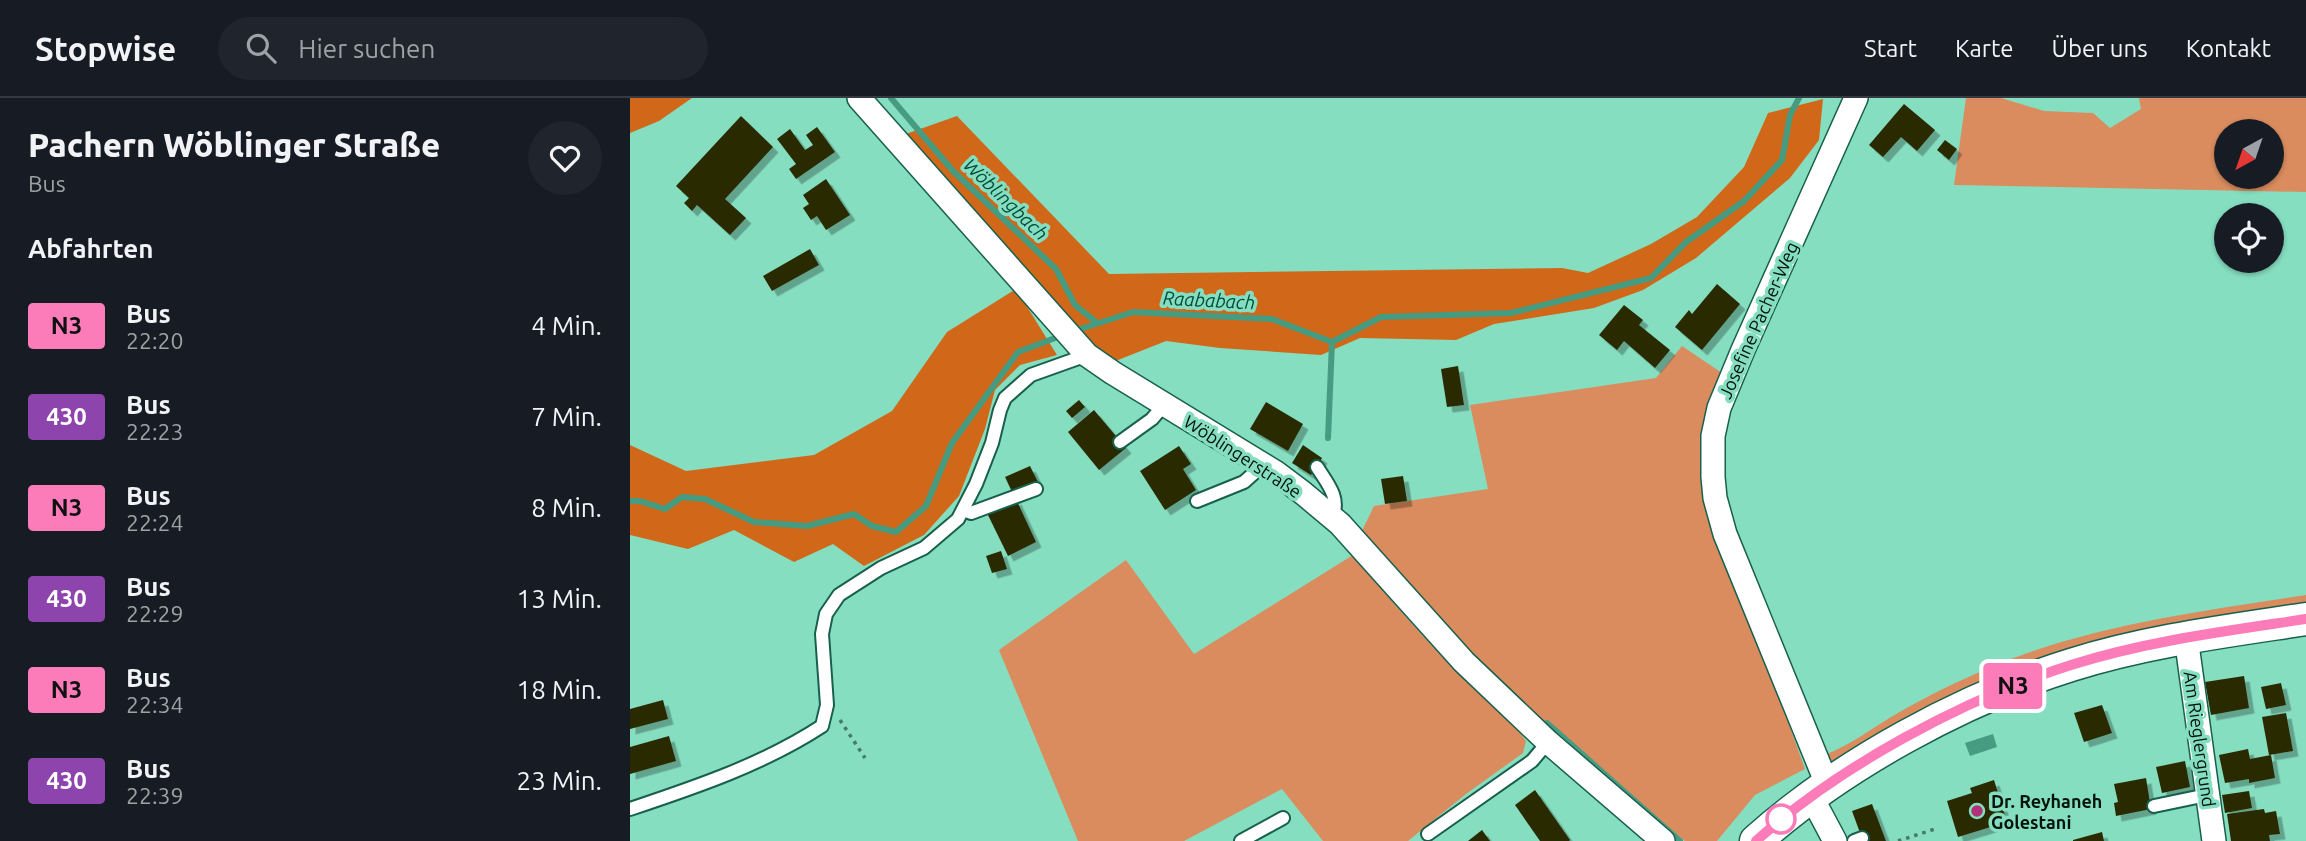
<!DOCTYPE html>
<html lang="de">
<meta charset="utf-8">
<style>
:root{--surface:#171b24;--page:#20242c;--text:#f1f3f6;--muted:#9ea1a6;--line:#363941}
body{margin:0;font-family:Ubuntu,sans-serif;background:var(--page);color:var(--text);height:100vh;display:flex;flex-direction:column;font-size:26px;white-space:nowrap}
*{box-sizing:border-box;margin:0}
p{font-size:23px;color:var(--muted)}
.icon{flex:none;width:38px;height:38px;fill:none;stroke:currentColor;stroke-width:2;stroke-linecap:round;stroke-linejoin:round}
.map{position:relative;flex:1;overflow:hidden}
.drawer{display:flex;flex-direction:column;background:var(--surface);width:630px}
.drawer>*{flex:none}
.badge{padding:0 14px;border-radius:5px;font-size:24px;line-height:46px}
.needle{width:46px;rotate:220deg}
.buttons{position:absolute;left:1584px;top:21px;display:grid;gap:14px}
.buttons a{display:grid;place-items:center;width:70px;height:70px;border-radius:50%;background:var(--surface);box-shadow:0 2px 5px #0004;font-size:35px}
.map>.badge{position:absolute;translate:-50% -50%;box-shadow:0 0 0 4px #fff}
h2{padding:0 28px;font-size:26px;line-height:63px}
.round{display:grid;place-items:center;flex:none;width:74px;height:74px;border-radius:37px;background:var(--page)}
.headline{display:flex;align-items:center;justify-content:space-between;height:119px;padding:0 28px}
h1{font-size:33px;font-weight:800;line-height:52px}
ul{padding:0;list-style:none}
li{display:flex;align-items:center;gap:21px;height:91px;padding:0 28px}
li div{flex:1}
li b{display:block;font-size:26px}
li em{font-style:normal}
li .badge{min-width:77px;font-weight:700;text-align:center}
header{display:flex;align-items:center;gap:42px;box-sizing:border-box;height:98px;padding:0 35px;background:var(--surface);border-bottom:2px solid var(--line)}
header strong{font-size:33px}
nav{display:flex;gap:38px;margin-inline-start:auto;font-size:24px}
.search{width:490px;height:63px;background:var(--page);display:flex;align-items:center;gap:18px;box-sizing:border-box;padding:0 24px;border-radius:38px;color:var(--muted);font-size:26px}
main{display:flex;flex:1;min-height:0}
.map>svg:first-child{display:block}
.green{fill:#da8c5e;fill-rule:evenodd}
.forest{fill:#d16719}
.water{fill:#459c81}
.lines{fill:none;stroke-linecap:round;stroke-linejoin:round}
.stream{stroke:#459c81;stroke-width:6}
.building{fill:#2b2b00;filter:url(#shadow)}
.service-casing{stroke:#18604c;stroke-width:16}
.minor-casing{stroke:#18604c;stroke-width:26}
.secondary-casing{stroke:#18604c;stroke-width:35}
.path{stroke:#447a67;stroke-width:3.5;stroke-dasharray:3.5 5;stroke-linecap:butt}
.service{stroke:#fff;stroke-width:12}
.minor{stroke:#fff;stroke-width:23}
.secondary{stroke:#fff;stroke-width:32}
.line-casing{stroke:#fff;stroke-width:16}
.line{stroke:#fc7cba;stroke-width:10}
.poi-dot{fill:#b22f79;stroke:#86dec0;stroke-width:2.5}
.stop-dot{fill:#fff;stroke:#fc7cba;stroke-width:3.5}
.labels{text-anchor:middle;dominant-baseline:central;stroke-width:7;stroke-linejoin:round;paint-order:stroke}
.street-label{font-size:18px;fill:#00130b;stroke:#86dec0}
.poi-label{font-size:18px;font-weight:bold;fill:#00130b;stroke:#86dec0;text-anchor:start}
.water-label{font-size:19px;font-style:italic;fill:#004d3b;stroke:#86dec0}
</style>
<header>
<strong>Stopwise</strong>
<div class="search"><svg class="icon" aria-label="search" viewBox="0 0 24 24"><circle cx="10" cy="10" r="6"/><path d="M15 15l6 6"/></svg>Hier suchen</div>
<nav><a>Start</a><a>Karte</a><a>Über uns</a><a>Kontakt</a></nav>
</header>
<main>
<section class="drawer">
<div class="headline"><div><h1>Pachern Wöblinger Straße</h1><p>Bus</p></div><a class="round"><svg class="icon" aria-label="heart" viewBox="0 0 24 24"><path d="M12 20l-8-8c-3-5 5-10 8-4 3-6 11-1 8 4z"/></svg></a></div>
<h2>Abfahrten</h2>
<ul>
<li><span class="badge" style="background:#fc7cba;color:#111">N3</span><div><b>Bus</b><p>22:20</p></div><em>4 Min.</em></li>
<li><span class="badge" style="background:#8e44ad;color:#fff">430</span><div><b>Bus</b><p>22:23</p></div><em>7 Min.</em></li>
<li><span class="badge" style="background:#fc7cba;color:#111">N3</span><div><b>Bus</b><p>22:24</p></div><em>8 Min.</em></li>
<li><span class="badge" style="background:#8e44ad;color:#fff">430</span><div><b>Bus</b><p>22:29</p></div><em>13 Min.</em></li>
<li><span class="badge" style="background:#fc7cba;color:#111">N3</span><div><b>Bus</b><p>22:34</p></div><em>18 Min.</em></li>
<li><span class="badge" style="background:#8e44ad;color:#fff">430</span><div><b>Bus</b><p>22:39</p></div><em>23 Min.</em></li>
</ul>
</section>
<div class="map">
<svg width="1676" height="743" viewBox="0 0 1676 743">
<defs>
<filter id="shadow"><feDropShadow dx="5.5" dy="5.5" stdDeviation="0" flood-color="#0004"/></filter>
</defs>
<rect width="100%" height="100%" fill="#86dec0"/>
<g class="green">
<path d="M1336,0H1371L1414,13L1463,15L1480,30L1511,11L1509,0H1676V94L1324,87ZM1642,33V79H1596V33Z"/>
<path d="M1052,248L1092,275L1075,322L1070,357L1079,416L1132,552L1175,671L1125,697L1087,743H1055L922,636L820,540L730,437L744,408L858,391L840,307L1026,280Z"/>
<path d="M723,457C759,500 795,542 835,582C855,603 879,619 896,643L893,655L836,696L778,743H693L652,691L554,743H448L369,552L496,462L564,556Z"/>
<path d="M1676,497V508L1584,523L1205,665L1194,657C1220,648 1243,629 1268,615C1297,598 1328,583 1359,570C1460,527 1568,514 1676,497Z"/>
</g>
<g class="forest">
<path d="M0,0H62L29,23L0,35Z"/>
<path d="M1193,1L1189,42L1160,80L1066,160L1013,192L964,210L864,226L826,242L730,240L691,257L590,250L536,243L483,264L459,249L273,37L327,18L479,176L932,170L958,175L1021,146L1067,119L1114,69L1138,15Z"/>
<path d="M386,191L427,257L390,267L365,292L355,331L329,398L294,437L234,468L203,446L164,464L104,432L58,451L0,437V347L56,373L184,357L262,313L317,234Z"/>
</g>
<path class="water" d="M1363,636L1367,649L1340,658L1335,645Z"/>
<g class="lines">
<g class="stream">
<path d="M261,0L323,73L426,171L445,207L466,224"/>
<path d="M444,233L503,214L642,221L702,244L751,219L881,215L1021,180L1056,144L1114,103L1152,62L1160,17L1169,0"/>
<path d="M698,340L702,244"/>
<path d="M0,403H10L35,411L52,399L75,401L124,424L177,428L224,416L242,428L266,434L296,408L322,345L388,254L433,237"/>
<path d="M917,625L1050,743"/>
</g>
</g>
<g class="building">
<path d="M1274,6L1305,32L1287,53L1271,39L1253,59L1239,47Z"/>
<path d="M111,18L143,49L95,101L116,120L100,137L67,107L62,113L54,105L59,100L46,88Z"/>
<path d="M187,29L205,54L166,81L159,71L166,66L147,41L160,31L175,52L183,47L176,37Z"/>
<path d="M1315,42L1327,51L1319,62L1307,52Z"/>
<path d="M196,81L220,117L196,132L187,118L181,122L173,110L179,106L173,97Z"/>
<path d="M180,151L189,167L142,193L133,178Z"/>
<path d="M1087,186L1110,206L1072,252L1045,229L1059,212L1062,216Z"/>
<path d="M994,207L1013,222L1009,227L1040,252L1025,270L994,243L987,252L969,237Z"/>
<path d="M828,268L834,307L817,309L811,271Z"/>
<path d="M449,302L455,309L442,320L436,313Z"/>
<path d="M636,304L673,326L658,353L620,331Z"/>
<path d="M464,312L496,350L469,372L438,334Z"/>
<path d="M673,347L692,360L681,377L662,365Z"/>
<path d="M549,348L561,366L553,371L566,392L535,412L510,373Z"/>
<path d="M400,368L408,384L383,396L375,379Z"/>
<path d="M773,378L777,403L755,406L751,381Z"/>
<path d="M386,401L406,444L378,458L357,415Z"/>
<path d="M371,453L377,471L362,475L356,458Z"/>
<path d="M1614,578L1619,610L1581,617L1575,584Z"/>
<path d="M1651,585L1656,607L1636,611L1631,589Z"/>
<path d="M33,602L38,621L0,631V611Z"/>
<path d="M1472,607L1482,635L1454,644L1444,615Z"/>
<path d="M1656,615L1663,653L1639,657L1632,619Z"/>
<path d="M39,638L46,663L0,676V649Z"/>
<path d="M1618,651L1620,661L1641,657L1645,680L1619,685V681L1595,685L1589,657Z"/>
<path d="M1555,663L1560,689L1532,695L1526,669Z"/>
<path d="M1516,680L1521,711L1486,718L1484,705L1488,704L1484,686Z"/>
<path d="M1364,682L1377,724L1328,739L1317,703L1342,695L1340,690Z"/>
<path d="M905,692L940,742L939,743H910L885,707Z"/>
<path d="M1619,693L1622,710L1595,715L1592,697Z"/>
<path d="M1242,706L1256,743H1233L1222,713Z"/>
<path d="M1634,711L1635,715L1646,713L1650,736L1639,737L1640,743H1601L1597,716Z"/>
<path d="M852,732L860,743H838Z"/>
<path d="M1472,734L1474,743H1443V742Z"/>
</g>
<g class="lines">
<defs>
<g id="service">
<path d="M490,344L522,321L534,307"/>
<path d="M687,369C697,385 711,400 702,419"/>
<path d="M567,403L614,384L633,367"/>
<path d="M333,412L341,415L406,391"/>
<path d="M1524,708L1577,697"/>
<path d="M0,711C66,689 134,666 192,628L197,607L192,536L196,516L209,497L251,470L294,450L328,421L346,386L362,345L370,312L375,300L401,277L457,257"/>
<path d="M798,736L902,663L918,644"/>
<path d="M611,743L653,720"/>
<path d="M1224,743L1232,740"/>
</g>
<g id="minor">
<path d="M229,0L457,257L483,275L645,374L673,395L710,426L834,564L918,644L1033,743"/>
<path d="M1556,539L1584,743"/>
<path d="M1197,686L1095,436L1085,400L1083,379V338L1089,310L1113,252L1226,0"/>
<path d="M1181,698L1205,743"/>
</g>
<path id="secondary" d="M1126,743C1211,667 1332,601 1441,567C1517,543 1597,533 1676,521"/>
</defs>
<use href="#service" class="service-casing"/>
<use href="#minor" class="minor-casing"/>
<use href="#secondary" class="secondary-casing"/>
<g class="path">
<path d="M210,622L235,660"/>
<path d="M1268,743L1305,731"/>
</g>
<use href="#service" class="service"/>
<use href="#minor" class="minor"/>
<use href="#secondary" class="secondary"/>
</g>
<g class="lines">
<defs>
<path id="line" d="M1126,743C1209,668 1334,601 1441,567C1517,543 1597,533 1676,521"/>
</defs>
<use href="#line" class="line-casing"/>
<use href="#line" class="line"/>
</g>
<circle class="poi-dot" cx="1347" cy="713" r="7"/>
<circle class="stop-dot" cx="1151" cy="721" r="14"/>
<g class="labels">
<g class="street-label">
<text transform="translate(1128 222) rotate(-66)">Josefine Pacher-Weg</text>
<text transform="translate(613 358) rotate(33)">Wöblingerstraße</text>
<text transform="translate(1570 641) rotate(82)">Am Rieglergrund</text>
</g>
<g class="poi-label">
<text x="1361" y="703">Dr. Reyhaneh<tspan x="1361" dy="21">Golestani</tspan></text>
</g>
<g class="water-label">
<text transform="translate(376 101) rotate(44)">Wöblingbach</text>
<text transform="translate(579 202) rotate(3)">Raababach</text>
</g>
</g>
</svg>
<div class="buttons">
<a><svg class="needle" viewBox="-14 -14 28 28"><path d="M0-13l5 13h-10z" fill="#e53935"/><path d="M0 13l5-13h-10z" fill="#9ea1a6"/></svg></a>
<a><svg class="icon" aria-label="locate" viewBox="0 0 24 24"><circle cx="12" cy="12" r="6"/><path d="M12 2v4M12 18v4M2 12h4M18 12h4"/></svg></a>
</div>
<b class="badge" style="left:1383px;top:588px;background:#fc7cba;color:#111">N3</b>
</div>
</main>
